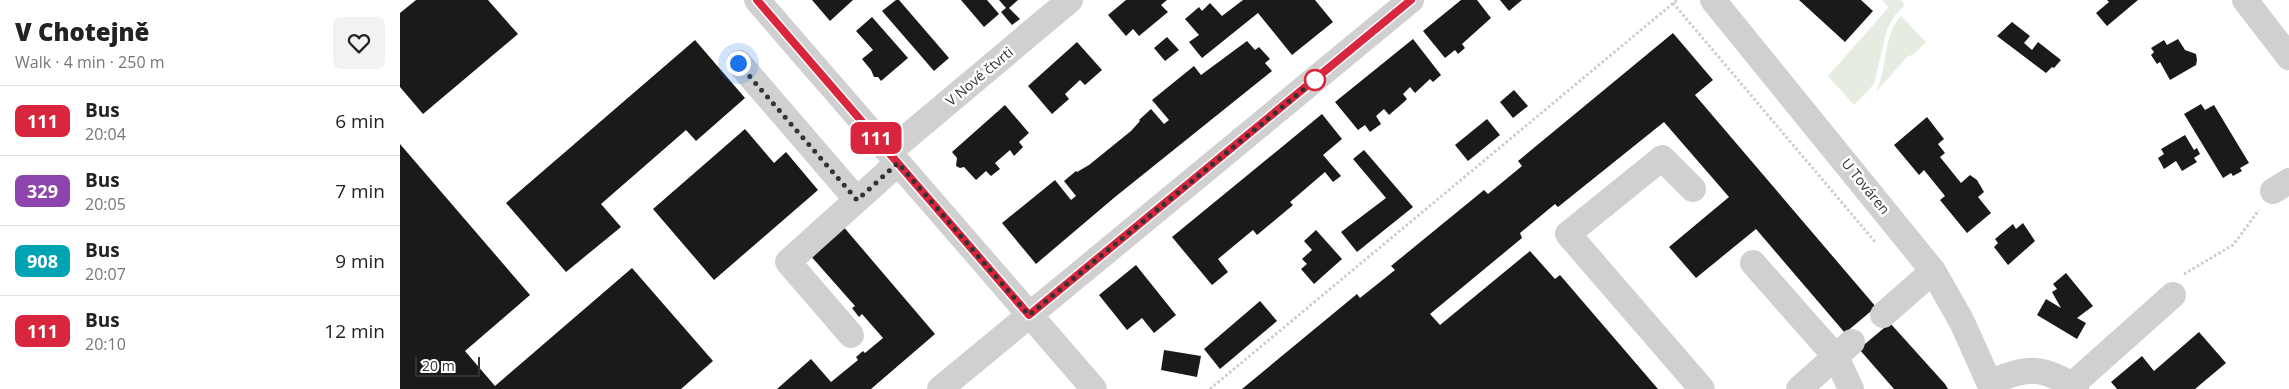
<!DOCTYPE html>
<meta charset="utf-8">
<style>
:root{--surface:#fff;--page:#f2f2f2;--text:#222;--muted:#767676;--line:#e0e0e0}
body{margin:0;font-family:"Open Sans",sans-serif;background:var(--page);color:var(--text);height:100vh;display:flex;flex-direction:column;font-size:19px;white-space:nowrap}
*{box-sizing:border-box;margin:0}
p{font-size:16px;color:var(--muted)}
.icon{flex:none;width:28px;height:28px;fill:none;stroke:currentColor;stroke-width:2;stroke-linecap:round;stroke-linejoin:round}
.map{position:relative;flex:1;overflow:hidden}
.panel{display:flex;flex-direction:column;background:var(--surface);width:400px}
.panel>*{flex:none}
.badge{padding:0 10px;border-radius:8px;font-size:18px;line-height:32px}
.scale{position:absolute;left:15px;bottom:12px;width:65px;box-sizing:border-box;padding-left:5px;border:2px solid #333;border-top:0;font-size:14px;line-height:18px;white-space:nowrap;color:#333;-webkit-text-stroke:4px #fff;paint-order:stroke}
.you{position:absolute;width:25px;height:25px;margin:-12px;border:4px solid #fff;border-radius:50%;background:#1a73e8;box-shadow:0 0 0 8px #1a73e833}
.map>.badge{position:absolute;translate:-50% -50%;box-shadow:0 0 0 2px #fff}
.round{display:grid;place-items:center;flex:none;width:52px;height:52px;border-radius:8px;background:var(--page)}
.head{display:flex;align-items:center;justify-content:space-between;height:85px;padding:0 15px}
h1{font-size:24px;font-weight:800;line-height:38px}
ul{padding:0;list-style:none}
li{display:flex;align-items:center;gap:15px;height:70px;padding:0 15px;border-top:1px solid var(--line)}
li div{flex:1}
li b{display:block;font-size:19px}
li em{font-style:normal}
li .badge{min-width:55px;font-weight:700;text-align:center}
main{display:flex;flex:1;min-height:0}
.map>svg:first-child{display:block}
.green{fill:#e6ecdf}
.building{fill:#1a1a1a}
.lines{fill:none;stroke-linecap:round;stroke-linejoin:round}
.path{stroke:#cdcdcd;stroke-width:3;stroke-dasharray:2.5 2.5;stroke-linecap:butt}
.minor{stroke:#d0d0d0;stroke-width:26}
.line-casing{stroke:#fff;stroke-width:11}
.line{stroke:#d7263d;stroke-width:8}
.walk{stroke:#333;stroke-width:5;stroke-dasharray:0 9}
.stop-dot{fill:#fff;stroke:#d7263d;stroke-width:2.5}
.labels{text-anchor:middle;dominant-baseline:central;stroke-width:5;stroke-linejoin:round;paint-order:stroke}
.street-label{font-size:14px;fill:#333;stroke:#fff}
</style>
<main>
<section class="panel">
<div class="head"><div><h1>V Chotejně</h1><p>Walk · 4 min · 250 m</p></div><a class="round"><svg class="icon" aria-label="heart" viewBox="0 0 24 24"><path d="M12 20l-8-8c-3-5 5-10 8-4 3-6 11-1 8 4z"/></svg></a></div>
<ul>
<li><span class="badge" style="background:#d7263d;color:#fff">111</span><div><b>Bus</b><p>20:04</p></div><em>6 min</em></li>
<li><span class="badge" style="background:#8e44ad;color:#fff">329</span><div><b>Bus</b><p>20:05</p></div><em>7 min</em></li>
<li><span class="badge" style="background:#00a3b4;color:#fff">908</span><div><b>Bus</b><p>20:07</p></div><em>9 min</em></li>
<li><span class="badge" style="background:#d7263d;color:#fff">111</span><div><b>Bus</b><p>20:10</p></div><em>12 min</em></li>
</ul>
</section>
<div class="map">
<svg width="1889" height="389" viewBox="0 0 1889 389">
<rect width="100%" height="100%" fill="#fff"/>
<g class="green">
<path d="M1482,0H1502L1504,6L1495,15L1487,29L1474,84L1454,105L1428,76L1489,7Z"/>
<path d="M1501,16L1526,42L1514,54L1507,57L1476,92C1488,68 1482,37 1501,16Z"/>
</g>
<g class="building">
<path d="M16,0H88L118,34L23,114L0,87V13Z"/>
<path d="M412,0H453L430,21Z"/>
<path d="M496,0H499L549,58L534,71L482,11Z"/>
<path d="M561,0H587L599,14L584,27Z"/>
<path d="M599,0H618L609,8L620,19L612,25L601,12L606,8Z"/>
<path d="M726,0H767L761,5L768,12L739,36L733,29L726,36L708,15Z"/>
<path d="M843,0H915L933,22L892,55L858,13L802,58L789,42L799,35L785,19L799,7L802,11L810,3L822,16Z"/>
<path d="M1061,0H1077L1091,18L1062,44L1065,48L1058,54L1055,50L1045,58L1023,31Z"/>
<path d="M1100,0H1122L1109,11Z"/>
<path d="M1399,0H1461L1473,11L1445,42Z"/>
<path d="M1707,0H1738L1707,26L1696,13L1709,2Z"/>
<path d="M472,17L508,58L481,81L478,77H474L471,70L462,59L473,50L456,31Z"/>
<path d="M1612,22L1630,36L1624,43L1632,50L1638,42L1661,60L1654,68L1652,67L1646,73L1597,36Z"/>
<path d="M1273,33L1313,80L1295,95L1476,307L1445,333L1356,229L1296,278L1269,247L1329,197L1264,122L1158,207L1155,204L1120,233L1122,238L1030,314L1040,325L1130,251L1155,279L1160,275L1258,389H842L957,294L960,298L995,270L991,266L1084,190L1088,194L1122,166L1118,161Z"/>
<path d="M767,37L779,50L765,61L754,48Z"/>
<path d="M1013,39L1041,75L1033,82L1030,79L1015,93L1010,87L1003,94L1007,99L1004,102L989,115L984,109L976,116L981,124L970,132L965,125L958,130L935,102Z"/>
<path d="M1778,39L1785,50L1796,54L1797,60L1796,65L1770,80L1760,62L1757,64L1751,55L1754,52L1751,48L1764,40L1767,45Z"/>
<path d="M295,40L345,98L296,141L286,130L201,204L221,227L166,272L106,203Z"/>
<path d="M847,41L855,50L859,47L870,59L865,63L872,71L715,197L636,264L602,223L655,180L671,200L676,196L664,181L676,171L677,172L689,165L731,131L740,121L739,120L751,109L764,124L769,120L752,100L794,66L801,75Z"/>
<path d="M677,42L702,70L685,85L680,80L665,94L669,99L652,114L628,86Z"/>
<path d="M1114,90L1128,106L1113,118L1100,102Z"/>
<path d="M1801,104L1805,110L1814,105L1849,163L1840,168L1842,171L1833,176L1831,173L1823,178L1784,114Z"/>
<path d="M605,105L629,133L619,142L623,147L614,156L610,150L595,163L600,169L591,176L586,171L576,180L564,167L560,168L556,166L557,158L552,152Z"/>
<path d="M922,114L942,139L923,155L941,176L933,182L925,172L890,202L893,205L857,235L853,230L818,259L828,272L812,285L772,237Z"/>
<path d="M1527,117L1544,139L1538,144L1545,153L1540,157L1561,183L1570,175L1577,180L1584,192L1578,197L1591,213L1567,233L1540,200L1545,196L1524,170L1519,175L1494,145Z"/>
<path d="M1087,119L1100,135L1068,161L1055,145Z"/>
<path d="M345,129L374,163L386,152L418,190L314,280L253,209Z"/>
<path d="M1785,135L1794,150L1797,148L1800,154L1794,158L1797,162L1782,171L1776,161L1764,169L1758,158L1764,154L1761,149Z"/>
<path d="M0,144L130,295L65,351L95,386L232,268L313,361L281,389H0Z"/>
<path d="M964,150L1013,207L957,252L941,232L986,198L953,159Z"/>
<path d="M1623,223L1635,241L1608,265L1594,247L1598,243L1595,239L1613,224L1616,229Z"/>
<path d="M442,225L535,334L471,389H377L411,359L431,382L458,360L456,357L463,351L465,353L483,338L462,314L459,317L452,308L455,306L409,254Z"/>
<path d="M916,230L942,259L914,284L901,269L907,264L902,259L912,250L904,241Z"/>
<path d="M736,265L776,315L754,333L742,318L727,330L699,295Z"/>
<path d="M1666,273L1693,306L1677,318L1686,323L1677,339L1637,315L1646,299L1661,308L1652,292L1657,289L1653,284Z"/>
<path d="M860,301L877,321L820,369L804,349Z"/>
<path d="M1490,323L1545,384L1548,389H1494L1459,349Z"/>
<path d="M1799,332L1826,363L1795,389H1717L1711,382L1742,356L1754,371Z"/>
<path d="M764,350L801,356L797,377L761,370Z"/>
</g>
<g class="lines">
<g class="path">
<path d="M1273,3L1476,243"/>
<path d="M1784,274L1833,245L1859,210"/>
<path d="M810,389L1277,0"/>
</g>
<g class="minor">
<path d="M357,0L694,389"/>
<path d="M1313,0L1533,271L1562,322L1592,389"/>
<path d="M1845,0L1889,57"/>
<path d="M339,63L457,200"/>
<path d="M489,152L670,0"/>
<path d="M1293,189L1262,158L1168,234L1302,389"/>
<path d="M1873,191L1889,181"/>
<path d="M1353,263L1436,357L1451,389"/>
<path d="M1483,315L1533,271"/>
<path d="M451,335L388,262L498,163"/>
<path d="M1590,382C1626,369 1637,364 1672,385"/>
<path d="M540,389L1011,0"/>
<path d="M1399,389L1452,342"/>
<path d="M1676,389L1672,385L1773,295"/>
</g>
</g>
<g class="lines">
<defs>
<path id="line" d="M357,0L629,315L1011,0"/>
</defs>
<use href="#line" class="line-casing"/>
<use href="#line" class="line"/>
<path class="walk" d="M338,63L457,200L498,163L629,315L915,80"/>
</g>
<circle class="stop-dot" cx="915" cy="80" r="10"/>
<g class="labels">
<g class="street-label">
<text transform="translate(579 76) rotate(-40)">V Nové čtvrti</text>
<text transform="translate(1466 186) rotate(51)">U Továren</text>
</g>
</g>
</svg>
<div class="scale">20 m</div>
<div class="you" style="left:338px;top:63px"></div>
<b class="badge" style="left:476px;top:138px;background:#d7263d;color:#fff">111</b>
</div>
</main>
